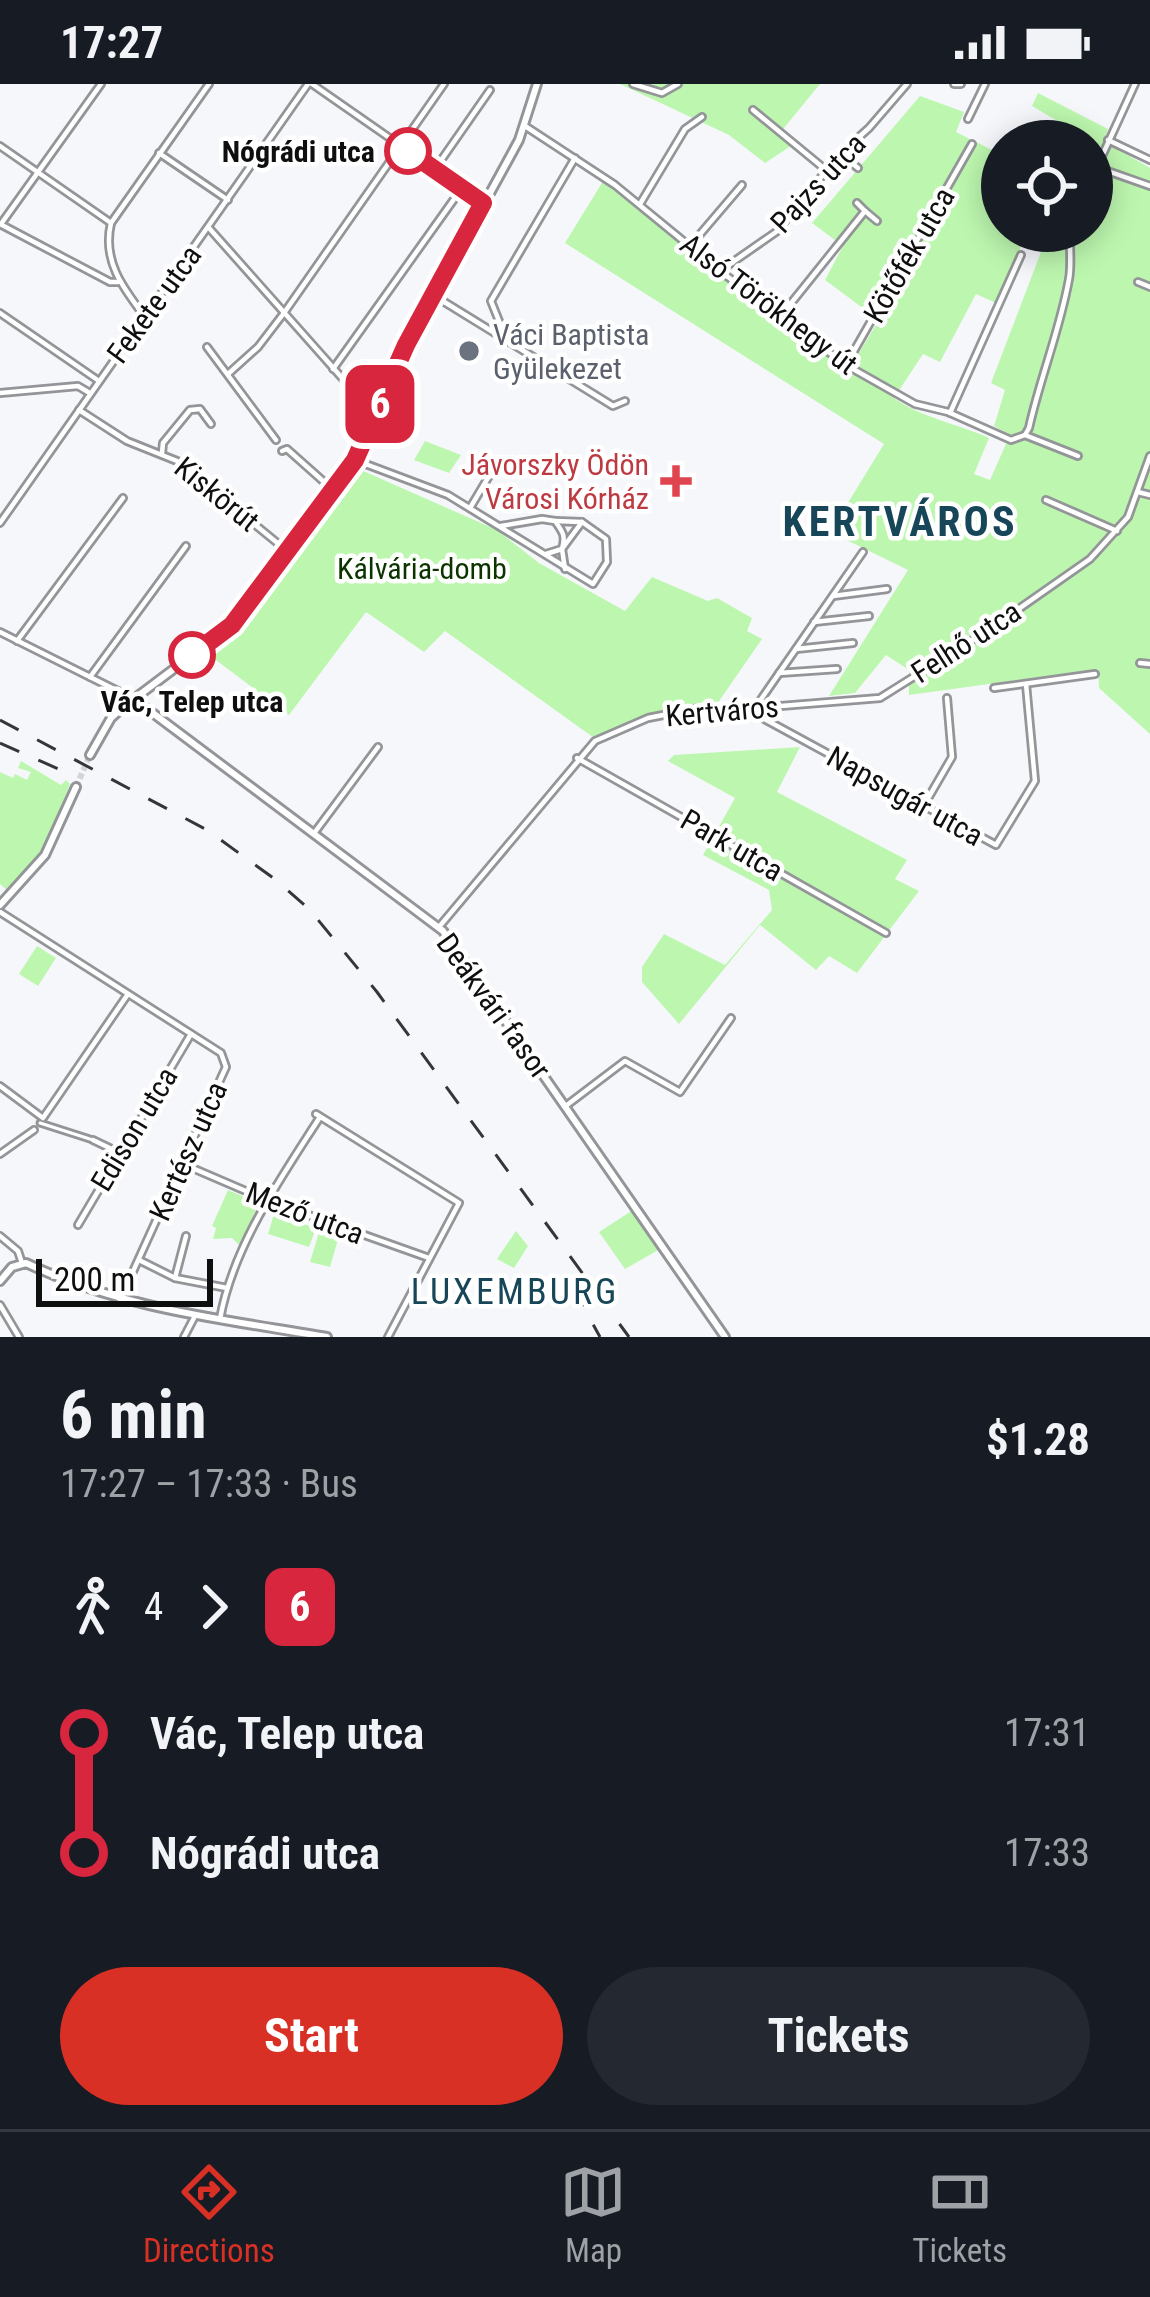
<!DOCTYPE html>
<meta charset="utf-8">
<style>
:root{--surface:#171b24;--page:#242831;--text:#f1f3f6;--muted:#9ea1a6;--line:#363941;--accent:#d93025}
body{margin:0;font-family:"Roboto Condensed",sans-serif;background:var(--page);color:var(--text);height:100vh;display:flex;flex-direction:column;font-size:45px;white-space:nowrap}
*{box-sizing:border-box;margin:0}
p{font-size:39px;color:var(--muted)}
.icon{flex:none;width:66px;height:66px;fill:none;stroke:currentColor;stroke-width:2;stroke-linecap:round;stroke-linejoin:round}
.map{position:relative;height:1253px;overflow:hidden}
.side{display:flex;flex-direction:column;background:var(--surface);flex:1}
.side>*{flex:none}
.badge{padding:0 24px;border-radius:18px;font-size:42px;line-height:78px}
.tools{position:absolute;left:981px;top:36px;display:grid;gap:24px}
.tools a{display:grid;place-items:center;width:132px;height:132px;border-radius:50%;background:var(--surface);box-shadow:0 6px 30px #0003;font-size:60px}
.scale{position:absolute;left:36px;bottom:30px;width:177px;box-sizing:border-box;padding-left:12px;border:6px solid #0f0f10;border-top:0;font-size:33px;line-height:42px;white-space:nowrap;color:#0f0f10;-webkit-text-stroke:9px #fff;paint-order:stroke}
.map>.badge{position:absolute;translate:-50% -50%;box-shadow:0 0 0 6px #fff}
.legs{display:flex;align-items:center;gap:18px;height:132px;padding:0 60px;font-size:39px}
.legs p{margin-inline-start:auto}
.headline{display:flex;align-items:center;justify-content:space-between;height:204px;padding:0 60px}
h1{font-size:66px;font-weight:700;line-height:90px}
.cta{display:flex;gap:24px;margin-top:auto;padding:24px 60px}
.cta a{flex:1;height:138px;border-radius:72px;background:var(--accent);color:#fff;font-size:48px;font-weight:700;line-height:138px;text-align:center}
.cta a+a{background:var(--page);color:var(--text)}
ul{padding:0 60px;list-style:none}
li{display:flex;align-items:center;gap:42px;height:120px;font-size:45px}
li i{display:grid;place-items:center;width:18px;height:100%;margin:0 15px;background:currentColor}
li i::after{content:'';width:30px;height:30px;margin:-15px;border:9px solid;border-radius:50%;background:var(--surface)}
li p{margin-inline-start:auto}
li:first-child i{background:linear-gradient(#0000 50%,currentColor 0)}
li:last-child i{background:linear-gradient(currentColor 50%,#0000 0)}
.status{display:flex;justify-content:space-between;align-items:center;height:84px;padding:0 60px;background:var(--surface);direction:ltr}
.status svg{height:33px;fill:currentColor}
.menu{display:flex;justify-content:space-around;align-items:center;height:168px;border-top:3px solid var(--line);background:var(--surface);font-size:33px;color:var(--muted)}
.menu a{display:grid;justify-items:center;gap:6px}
.menu .on{color:var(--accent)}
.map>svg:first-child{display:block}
.green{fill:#bdf7af}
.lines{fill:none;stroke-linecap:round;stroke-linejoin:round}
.tertiary-tunnel{stroke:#d3d4d8;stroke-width:6;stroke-dasharray:6 3;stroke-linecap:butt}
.pedestrian-casing{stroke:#949598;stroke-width:9}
.minor-casing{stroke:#949598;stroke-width:10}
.tertiary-casing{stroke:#949598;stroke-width:12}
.pedestrian{stroke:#fff;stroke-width:3}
.minor{stroke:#fff;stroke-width:4.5}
.tertiary{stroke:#fff;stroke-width:6}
.rail{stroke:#363638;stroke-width:3;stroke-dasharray:21 21;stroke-linecap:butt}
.line-1-casing{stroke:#fff;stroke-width:27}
.line-1{stroke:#d7263d;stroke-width:18}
.stop-1-dot{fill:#fff;stroke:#d7263d;stroke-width:6}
.worship-dot{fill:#6b7280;stroke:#fff;stroke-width:4.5}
.health-dot{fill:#e0444e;stroke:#fff;stroke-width:4.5}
.labels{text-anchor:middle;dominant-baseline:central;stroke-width:9;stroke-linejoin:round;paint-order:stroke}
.stop-label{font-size:30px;font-weight:bold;fill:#0f0f10;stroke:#fff;text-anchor:end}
.street-label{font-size:30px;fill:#0f0f10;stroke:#fff}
.worship-label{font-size:30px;fill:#5b616d;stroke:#fff;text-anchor:start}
.health-label{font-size:30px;fill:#be3a42;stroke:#fff;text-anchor:end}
.park-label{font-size:30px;fill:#0c3401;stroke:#fff}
.quarter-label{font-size:36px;letter-spacing:3px;fill:#174659;stroke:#fff}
.district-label{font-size:42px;font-weight:bold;letter-spacing:3px;fill:#174659;stroke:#fff}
</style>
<div class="status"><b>17:27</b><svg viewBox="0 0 49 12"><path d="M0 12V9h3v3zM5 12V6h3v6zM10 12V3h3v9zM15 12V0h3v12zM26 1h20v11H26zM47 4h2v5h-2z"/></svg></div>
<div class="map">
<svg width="1150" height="1253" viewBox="0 0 1150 1253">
<rect width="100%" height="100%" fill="#f6f7fb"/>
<g class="green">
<path d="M620,0H820L779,50L794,60L765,79L729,51Z"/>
<path d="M1038,9L1108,45L1104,57L1150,84V650L1099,604L1098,585L909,611V586L886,571L855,609L829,612L908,486L830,448L884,360L565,159L605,94L715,189L849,285L879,236L825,196L843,162L812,139L920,12L964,28L956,48L1002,71V147L1027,149L996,219L976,210L940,278L923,270L894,314C917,332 961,341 989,354L974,390L990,396L1010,351L994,342L1005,306L991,299L1049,147H1092V57H1057L1066,42L1032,22Z"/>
<path d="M425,357L461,371L449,389L414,376Z"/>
<path d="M361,386L497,446L539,479L625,527L652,493L708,517L717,514L752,534L747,547L762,555L717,620L646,630L597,656L445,547L424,568L366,528L289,631L208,570L240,547Z"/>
<path d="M800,663L777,708L907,776L895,795L919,807L857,889L829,872L816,886L760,841L679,940L642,898V883L664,850L725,881L772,826L769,806L703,771L735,714L668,677L674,671Z"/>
<path d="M21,677L61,701L66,696L70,700L40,774L8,807L0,800V688L13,694L15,690L27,696L31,688L18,684Z"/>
<path d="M37,862L56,874L38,902L19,890Z"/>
<path d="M228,1106L259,1119L240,1162L232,1154L213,1155L216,1144L212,1142Z"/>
<path d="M633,1126L660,1165L625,1185L599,1148Z"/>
<path d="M274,1130L316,1144L309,1163L268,1150Z"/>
<path d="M320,1145L339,1152L330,1183L310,1178Z"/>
<path d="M516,1147L528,1162L514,1184L497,1175Z"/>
</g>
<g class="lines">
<path class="tertiary-tunnel" d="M76,703L90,671"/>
<defs>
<path id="pedestrian" d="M40,1039L93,1056"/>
<g id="minor">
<path d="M312,0L483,119"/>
<path d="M633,0L662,9L678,0"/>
<path d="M954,0H961"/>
<path d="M753,26L826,86"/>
<path d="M968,35L985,0"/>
<path d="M525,42L615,101L720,187L846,281L915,320L948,328L1011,356L1025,351L1029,344C1040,294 1060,246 1069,195C1072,179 1069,163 1070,147"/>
<path d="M1108,56L1150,76"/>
<path d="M0,62L111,139"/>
<path d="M159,69L228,116"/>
<path d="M840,70L858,84"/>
<path d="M1099,84L1150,102"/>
<path d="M435,85L490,6"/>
<path d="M1092,94L1135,0"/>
<path d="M640,120L685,45L702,33"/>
<path d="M865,127L877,137"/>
<path d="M0,140L110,198H118"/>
<path d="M1,140L101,0"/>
<path d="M209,144L375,331"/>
<path d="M690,162L742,101"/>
<path d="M720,187L776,148L840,70L869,44L907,0"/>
<path d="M1138,198L1150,203"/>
<path d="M433,211L613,322L625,317"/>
<path d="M0,229L99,297"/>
<path d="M145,233C123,204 102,177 111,139L209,0"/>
<path d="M780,233L865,127L857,119"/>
<path d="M499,252L501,242L491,217L575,74"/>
<path d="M207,263L276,356"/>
<path d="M846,281L972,60"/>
<path d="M333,285L462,104"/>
<path d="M228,290L258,263L284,229L444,0"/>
<path d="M0,309L78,302L88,308"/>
<path d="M79,326L127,357L177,377L286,466"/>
<path d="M950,329L1021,171"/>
<path d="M1025,351L1078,372"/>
<path d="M282,367L287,365L332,405"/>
<path d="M162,369L163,359L190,326L200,325L211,340"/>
<path d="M355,376L448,411L593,500L607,478L606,455L582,438L555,437"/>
<path d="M1138,408L1150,411"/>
<path d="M1046,416L1117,447"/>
<path d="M470,424L498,377"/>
<path d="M0,439L308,0"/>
<path d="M501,442L542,435L555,437C563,448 566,452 562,465L546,470"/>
<path d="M565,485L562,465L582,438"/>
<path d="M833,512L887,505"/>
<path d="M814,538L869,532"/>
<path d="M0,548L134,615"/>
<path d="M17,557L123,414"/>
<path d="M796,565L853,559"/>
<path d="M1140,579L1150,580"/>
<path d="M779,589L837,585"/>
<path d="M90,593L186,462"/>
<path d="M994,604L1095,590"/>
<path d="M755,624L757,631L996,761L1035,697L1026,600"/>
<path d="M755,624L863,468"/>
<path d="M577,674L886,849"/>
<path d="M923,723L952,673L947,614"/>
<path d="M315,748L378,663"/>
<path d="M0,828L221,969L226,983L120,1216"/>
<path d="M439,843L595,657L648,634L699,624H755L880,614L990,545L1090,475L1128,433L1150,372"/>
<path d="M0,1002L43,1034L128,910"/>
<path d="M567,1021L625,977L680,1008L731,934"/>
<path d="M316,1030L459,1119L388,1253"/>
<path d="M93,1056L120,1069"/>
<path d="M0,1070L34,1046"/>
<path d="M183,1080L269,1117L429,1174"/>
<path d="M78,1141L191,950"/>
<path d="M0,1152L18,1167L22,1179"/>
<path d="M139,1176L175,1194L227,1204"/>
<path d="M175,1194L186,1152"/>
<path d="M0,1221L19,1253"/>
<path d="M220,1235C233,1162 281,1094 320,1033"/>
<path d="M184,1253L195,1232"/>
</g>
<g id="tertiary">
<path d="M134,615L443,847L725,1253"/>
<path d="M90,671L111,634L122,624L232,541L355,376L407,261L519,56L537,0"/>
<path d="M0,821L45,771L76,703"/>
<path d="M0,1197L12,1183L26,1179C123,1225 222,1235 327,1253"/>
</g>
</defs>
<use href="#pedestrian" class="pedestrian-casing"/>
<use href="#minor" class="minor-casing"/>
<use href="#tertiary" class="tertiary-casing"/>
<use href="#pedestrian" class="pedestrian"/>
<use href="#minor" class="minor"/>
<use href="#tertiary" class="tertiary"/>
<g class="rail">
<path d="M0,636L207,746L276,796L310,826L377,908L629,1253"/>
<path d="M0,659L72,691"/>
<path d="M573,1204L600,1253"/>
</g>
</g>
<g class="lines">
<defs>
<path id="line-1" d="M192,571L232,541L355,376L406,261L483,119L408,67"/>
</defs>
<use href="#line-1" class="line-1-casing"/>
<use href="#line-1" class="line-1"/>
</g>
<g class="stop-1-dot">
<circle cx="408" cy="67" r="21"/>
<circle cx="192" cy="571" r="21"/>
</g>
<circle class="worship-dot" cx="469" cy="267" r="12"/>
<path class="health-dot" d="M670 379h12v12h12v12h-12v12h-12v-12h-12v-12h12z"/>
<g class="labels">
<g class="stop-label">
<text x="375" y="67">Nógrádi utca</text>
<text x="192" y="617" text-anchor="middle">Vác, Telep utca</text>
</g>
<g class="street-label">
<text transform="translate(818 99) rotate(-47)">Pajzs utca</text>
<text transform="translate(909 171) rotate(-60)">Kötőfék utca</text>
<text transform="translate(154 220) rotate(-54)">Fekete utca</text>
<text transform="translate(769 220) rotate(37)">Alsó Törökhegy út</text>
<text transform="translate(217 410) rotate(39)">Kiskörút</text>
<text transform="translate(966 558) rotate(-33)">Felhő utca</text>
<text transform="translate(722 627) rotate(-5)">Kertváros</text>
<text transform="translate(905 712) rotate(29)">Napsugár utca</text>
<text transform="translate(732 761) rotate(30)">Park utca</text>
<text transform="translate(494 922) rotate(54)">Deákvári fasor</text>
<text transform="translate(134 1045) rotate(-59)">Edison utca</text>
<text transform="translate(188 1067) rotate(-66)">Kertész utca</text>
<text transform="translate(305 1129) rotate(21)">Mező utca</text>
</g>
<g class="worship-label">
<text x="493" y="250">Váci Baptista<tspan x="493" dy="34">Gyülekezet</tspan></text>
</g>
<g class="health-label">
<text x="649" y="380">Jávorszky Ödön<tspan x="649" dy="34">Városi Kórház</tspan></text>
</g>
<g class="park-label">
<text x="422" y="484">Kálvária-domb</text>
</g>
<g class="quarter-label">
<text x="515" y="1208">LUXEMBURG</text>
</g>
<g class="district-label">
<text x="900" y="437">KERTVÁROS</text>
</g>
</g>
</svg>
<div class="tools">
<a><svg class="icon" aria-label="locate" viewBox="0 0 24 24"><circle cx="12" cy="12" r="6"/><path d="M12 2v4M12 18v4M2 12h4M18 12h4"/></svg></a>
</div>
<div class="scale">200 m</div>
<b class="badge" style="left:380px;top:320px;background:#d7263d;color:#fff">6</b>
</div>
<section class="side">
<div class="headline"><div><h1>6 min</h1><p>17:27 – 17:33 · Bus</p></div><b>$1.28</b></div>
<div class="legs"><svg class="icon" aria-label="walk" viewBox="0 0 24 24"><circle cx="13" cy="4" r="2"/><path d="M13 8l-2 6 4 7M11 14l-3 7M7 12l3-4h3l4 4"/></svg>4<svg class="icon" aria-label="forward" viewBox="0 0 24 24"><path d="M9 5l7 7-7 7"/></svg><b class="badge" style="background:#d7263d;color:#fff">6</b></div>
<ul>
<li><i style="color:#d7263d"></i><b>Vác, Telep utca</b><p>17:31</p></li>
<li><i style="color:#d7263d"></i><b>Nógrádi utca</b><p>17:33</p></li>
</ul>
<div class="cta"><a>Start</a><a>Tickets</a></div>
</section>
<nav class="menu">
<a class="on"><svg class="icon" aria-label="directions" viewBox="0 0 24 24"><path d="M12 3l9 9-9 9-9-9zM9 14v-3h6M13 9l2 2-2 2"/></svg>Directions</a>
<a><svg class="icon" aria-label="map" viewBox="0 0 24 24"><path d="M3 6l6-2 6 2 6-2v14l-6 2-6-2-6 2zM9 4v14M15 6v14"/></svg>Map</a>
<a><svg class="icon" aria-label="tickets" viewBox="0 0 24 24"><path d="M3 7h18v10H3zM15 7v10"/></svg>Tickets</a>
</nav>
